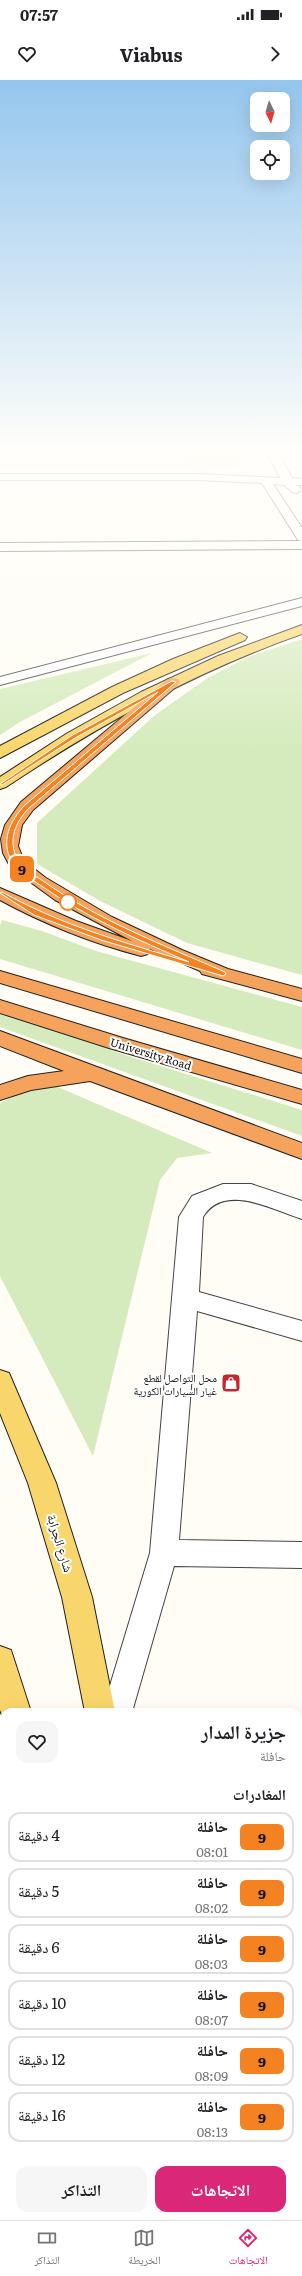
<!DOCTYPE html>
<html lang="ar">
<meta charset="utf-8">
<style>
:root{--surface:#fff;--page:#f6f6f6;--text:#202124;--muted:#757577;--line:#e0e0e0;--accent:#db2777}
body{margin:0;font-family:Literata,"Noto Naskh Arabic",serif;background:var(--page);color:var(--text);direction:rtl;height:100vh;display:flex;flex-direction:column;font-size:15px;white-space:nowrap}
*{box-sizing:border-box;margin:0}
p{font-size:13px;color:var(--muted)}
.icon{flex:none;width:22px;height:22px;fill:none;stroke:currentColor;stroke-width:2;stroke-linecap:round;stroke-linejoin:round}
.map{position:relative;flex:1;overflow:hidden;direction:ltr}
.drawer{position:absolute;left:0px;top:1628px;width:302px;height:512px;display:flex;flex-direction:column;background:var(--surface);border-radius:12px 12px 0 0;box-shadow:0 4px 16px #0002;direction:rtl}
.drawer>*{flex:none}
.badge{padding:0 8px;border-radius:6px;font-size:14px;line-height:26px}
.needle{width:26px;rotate:175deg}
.controls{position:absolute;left:250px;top:12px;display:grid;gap:8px}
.controls a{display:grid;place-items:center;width:40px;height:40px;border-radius:8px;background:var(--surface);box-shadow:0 4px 16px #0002;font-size:20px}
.map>.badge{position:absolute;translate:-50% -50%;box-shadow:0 0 0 2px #fff}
h2{padding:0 16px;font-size:15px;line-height:36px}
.round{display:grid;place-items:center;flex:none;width:42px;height:42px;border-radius:12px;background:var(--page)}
.overview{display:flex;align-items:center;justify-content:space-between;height:68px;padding:0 16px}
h1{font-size:19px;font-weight:700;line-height:30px}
.primary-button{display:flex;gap:8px;margin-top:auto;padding:8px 16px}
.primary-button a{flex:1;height:46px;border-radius:12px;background:var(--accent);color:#fff;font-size:16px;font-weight:700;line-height:46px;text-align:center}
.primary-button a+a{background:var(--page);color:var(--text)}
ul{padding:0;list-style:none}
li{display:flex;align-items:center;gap:12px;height:50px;margin:0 8px 6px;padding:0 8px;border:2px solid var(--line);border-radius:12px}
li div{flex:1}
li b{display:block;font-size:15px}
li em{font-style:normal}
li .badge{min-width:44px;font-weight:700;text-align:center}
.status{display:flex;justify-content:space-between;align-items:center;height:28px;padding:0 20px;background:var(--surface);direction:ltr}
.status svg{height:11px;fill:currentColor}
header{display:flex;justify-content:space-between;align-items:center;height:52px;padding:0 16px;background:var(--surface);font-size:18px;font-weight:700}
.tabs{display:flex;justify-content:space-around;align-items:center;height:56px;border-top:1px solid var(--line);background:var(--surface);font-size:11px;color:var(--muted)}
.tabs a{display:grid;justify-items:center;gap:2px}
.tabs .on{color:var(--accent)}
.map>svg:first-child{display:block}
.green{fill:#d5ebbd}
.pitch{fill:#e6f2cf}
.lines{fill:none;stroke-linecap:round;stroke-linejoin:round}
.minor-casing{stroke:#444;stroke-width:2}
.major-casing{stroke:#222;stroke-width:2}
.highway-casing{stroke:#222;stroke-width:2}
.minor{fill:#fff;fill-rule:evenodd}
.major{fill:#f9d66b;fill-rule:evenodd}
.highway{fill:#f5a25d;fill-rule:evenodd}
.line{fill:#f58220;stroke:#fff}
.stop-dot{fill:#fff;stroke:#f58220;stroke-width:2}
.labels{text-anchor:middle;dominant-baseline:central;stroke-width:4;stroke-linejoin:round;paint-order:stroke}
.street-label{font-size:11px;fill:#111;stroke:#fff}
.poi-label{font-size:11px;fill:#111;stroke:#fff;text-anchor:end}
.near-street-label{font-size:13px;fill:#111;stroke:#fff}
</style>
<div class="status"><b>07:57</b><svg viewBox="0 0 49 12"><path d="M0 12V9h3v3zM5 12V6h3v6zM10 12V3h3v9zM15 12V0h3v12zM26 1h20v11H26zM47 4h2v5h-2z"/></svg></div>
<header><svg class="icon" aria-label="forward" viewBox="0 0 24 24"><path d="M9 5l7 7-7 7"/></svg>Viabus<svg class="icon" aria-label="heart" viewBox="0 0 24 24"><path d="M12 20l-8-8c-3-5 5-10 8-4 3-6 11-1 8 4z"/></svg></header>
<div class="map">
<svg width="302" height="2140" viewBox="0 0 302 2140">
<rect width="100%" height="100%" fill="#fffdf5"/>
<g class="green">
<path d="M302,559V895L187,863L100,821L37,784V743L155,635L209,597L248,577Z"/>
<path d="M152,573L20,642L0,655V609Z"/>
<path d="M2,840L42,851L96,871L302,927V970L0,879V845Z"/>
<path d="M0,931L125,975L302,1030V1056L0,947Z"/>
<path d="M53,1005L212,1073L177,1078L160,1100L93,1376L0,1196V1023L22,1012Z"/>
</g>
<path class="pitch" d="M181,375H236L246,385L195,391Z"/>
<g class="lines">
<defs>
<g id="minor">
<path d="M268,374H279L292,398L302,399V405H298L302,410L296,413L292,412L284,405L273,404L302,448V461L298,460L262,403L199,400H0V394H199L280,398Z"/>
<path d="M302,461V469L0,471V463Z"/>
<path d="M302,518V526L0,605V597Z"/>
<path d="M223,1104H251L302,1121V1139C273,1130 224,1102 203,1137L199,1212L302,1241V1261L197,1231L179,1460L302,1462V1488L174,1486L132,1632H102L150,1473L179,1137L192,1116Z"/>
</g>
<g id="major">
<path d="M302,545V554C196,591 99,645 6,707L0,709V697L66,654L141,612L218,576Z"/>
<path d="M240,553L247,557L245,560L123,613L0,678V666L112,607L173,579Z"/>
<path d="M0,1290L9,1293L56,1403L92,1517L115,1632H85L62,1517L28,1403L0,1333Z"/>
<path d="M0,1566L11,1570L31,1632H4V1640L0,1630Z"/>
<path d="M4,2121V2136H35V2140H0V2125Z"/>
<rect x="59" y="2136" width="40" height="4"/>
</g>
<g id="highway">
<path d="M173,598L178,599L180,602L178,605L33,730L22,745L18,766L24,781L46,798L112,837L182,870L228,889L302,909V921L202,894L200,891L150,869L148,874L141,876C92,863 44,844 0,820V808L76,841L132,861L55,820L11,788L3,773L1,759L5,745L21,722L168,599Z"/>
<path d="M0,891L302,979V993L0,903Z"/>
<path d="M0,920L123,958L302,1010V1024L109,968L0,933Z"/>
<path d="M0,951L302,1063V1079L90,1001L31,1010L0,1020V1005L28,996L64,991L0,966Z"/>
</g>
</defs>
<use href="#minor" class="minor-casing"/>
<use href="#major" class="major-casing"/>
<use href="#highway" class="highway-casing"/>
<use href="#minor" class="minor"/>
<use href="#major" class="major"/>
<use href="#highway" class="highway"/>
</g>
<linearGradient id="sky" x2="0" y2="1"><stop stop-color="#95c6ee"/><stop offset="0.55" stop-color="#fffefa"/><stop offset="1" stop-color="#fffefa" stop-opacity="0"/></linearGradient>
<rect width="302" height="674" fill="url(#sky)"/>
<path class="line" d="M172,601L176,602L29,728C15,743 8,759 17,779C22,789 34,795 43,801C98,840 163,865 225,892L226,894L223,896L101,860L34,835L0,813L2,812C63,846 123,862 189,882C138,860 86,837 40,805C31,799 19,792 12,782C0,761 10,741 25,725L158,612L75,658L2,705L0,704L71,656Z"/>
<defs>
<symbol id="shop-square" viewBox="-11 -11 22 22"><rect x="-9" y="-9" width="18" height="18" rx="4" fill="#c4262e" stroke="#fff"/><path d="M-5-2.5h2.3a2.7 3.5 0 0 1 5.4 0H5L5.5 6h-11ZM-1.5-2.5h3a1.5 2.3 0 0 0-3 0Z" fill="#fff"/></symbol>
</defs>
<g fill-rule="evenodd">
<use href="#shop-square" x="220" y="1292" width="22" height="22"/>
</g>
<circle class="stop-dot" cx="68" cy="822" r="8"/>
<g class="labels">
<g class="street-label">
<text transform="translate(151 973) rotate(17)">University Road</text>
</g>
<g class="poi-label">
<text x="217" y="1297">محل التواصل لقطع<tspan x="217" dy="13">غيار السيارات الكورية</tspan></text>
</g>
<g class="near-street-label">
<text transform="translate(61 1463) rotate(73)">شارع الجرابة</text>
</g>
</g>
</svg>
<div class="controls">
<a><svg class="needle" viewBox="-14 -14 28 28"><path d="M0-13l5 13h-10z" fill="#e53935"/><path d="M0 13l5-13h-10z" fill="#757577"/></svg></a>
<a><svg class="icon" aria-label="locate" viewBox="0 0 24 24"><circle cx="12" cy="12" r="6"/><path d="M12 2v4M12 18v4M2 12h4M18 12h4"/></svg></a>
</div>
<b class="badge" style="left:22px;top:789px;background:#f58220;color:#111">9</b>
<section class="drawer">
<div class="overview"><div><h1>جزيرة المدار</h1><p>حافلة</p></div><a class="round"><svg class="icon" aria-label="heart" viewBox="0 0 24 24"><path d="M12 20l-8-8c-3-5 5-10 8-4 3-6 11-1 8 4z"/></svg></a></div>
<h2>المغادرات</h2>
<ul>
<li><span class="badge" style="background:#f58220;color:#111">9</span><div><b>حافلة</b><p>08:01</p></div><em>4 دقيقة</em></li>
<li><span class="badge" style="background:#f58220;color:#111">9</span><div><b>حافلة</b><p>08:02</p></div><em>5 دقيقة</em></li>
<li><span class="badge" style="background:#f58220;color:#111">9</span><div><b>حافلة</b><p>08:03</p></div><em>6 دقيقة</em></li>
<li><span class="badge" style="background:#f58220;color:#111">9</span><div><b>حافلة</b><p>08:07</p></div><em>10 دقيقة</em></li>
<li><span class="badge" style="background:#f58220;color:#111">9</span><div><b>حافلة</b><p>08:09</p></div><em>12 دقيقة</em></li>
<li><span class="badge" style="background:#f58220;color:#111">9</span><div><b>حافلة</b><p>08:13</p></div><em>16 دقيقة</em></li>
</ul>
<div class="primary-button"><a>الاتجاهات</a><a>التذاكر</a></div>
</section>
</div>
<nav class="tabs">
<a class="on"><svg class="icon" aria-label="directions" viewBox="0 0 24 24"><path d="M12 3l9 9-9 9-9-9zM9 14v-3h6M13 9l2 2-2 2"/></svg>الاتجاهات</a>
<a><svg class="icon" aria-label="map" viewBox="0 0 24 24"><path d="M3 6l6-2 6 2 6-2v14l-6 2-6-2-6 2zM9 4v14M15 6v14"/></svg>الخريطة</a>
<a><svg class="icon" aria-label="tickets" viewBox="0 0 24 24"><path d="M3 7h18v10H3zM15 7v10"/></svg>التذاكر</a>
</nav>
